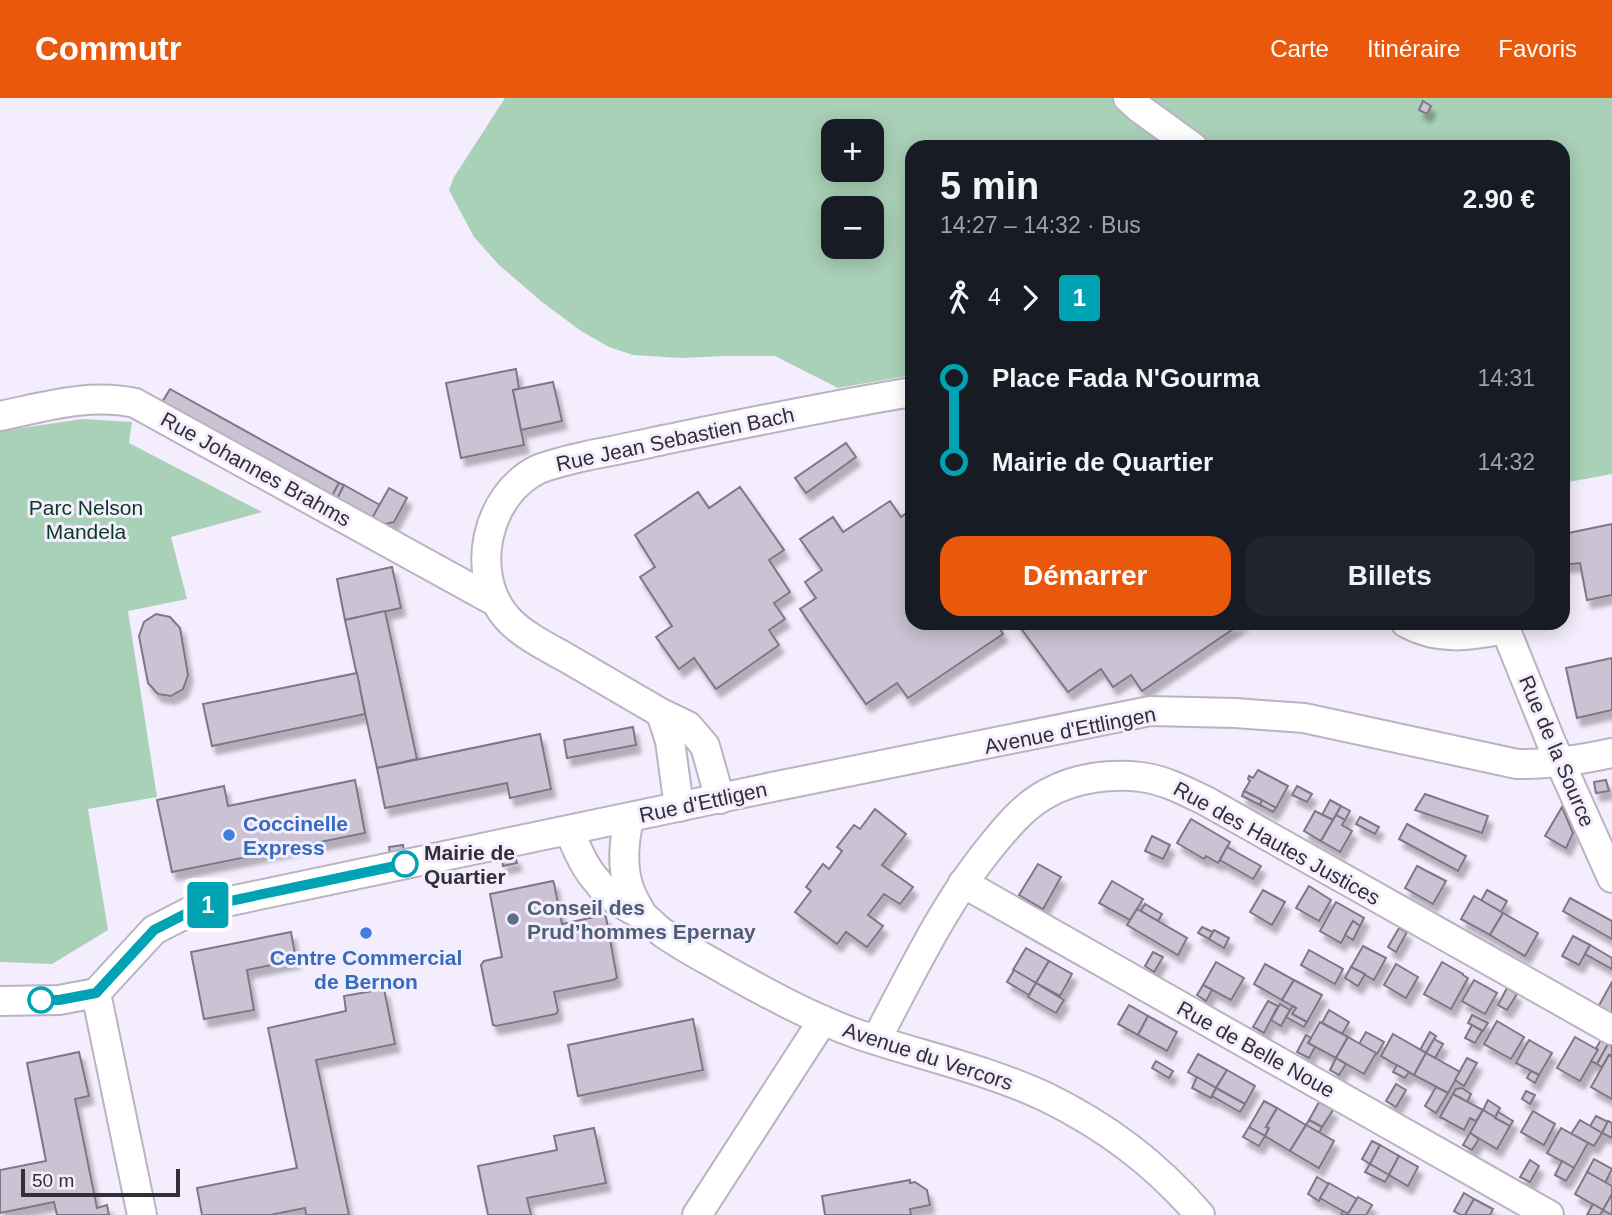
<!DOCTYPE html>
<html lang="fr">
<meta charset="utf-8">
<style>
:root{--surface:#171b24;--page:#20242c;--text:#f1f3f6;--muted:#9ea1a6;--accent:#ea580c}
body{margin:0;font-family:Helvetica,sans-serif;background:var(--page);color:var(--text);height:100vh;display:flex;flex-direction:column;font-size:26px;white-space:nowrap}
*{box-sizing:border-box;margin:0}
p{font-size:23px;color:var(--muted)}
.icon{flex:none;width:38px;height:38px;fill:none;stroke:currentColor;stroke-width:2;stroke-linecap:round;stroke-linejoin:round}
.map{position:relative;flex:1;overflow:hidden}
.details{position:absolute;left:905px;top:42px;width:665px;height:490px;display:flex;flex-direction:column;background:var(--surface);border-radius:21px;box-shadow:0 4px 18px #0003}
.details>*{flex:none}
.badge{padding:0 14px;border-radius:5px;font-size:24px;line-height:46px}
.fabs{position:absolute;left:821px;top:21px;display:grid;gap:14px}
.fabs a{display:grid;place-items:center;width:63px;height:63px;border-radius:14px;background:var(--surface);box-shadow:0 4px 18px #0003;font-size:35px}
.scale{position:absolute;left:21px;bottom:18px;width:159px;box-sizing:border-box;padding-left:7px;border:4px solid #322f36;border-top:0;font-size:19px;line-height:24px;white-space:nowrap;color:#322f36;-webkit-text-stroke:5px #f4edfd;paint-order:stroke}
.map>.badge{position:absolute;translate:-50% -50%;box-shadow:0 0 0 4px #fff}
.legs{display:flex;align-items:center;gap:10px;height:77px;padding:0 35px;font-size:23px}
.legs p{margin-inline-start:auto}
.overview{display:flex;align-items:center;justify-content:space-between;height:119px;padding:0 35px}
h1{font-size:38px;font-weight:800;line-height:52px}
.action{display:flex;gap:14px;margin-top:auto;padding:14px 35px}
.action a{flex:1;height:80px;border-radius:21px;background:var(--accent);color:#fff;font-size:28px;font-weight:800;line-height:80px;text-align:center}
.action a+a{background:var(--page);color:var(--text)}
ul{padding:0 35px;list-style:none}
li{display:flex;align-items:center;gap:24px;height:84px;font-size:26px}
li i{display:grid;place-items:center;width:10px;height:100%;margin:0 9px;background:currentColor}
li i::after{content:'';width:18px;height:18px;margin:-9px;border:5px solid;border-radius:50%;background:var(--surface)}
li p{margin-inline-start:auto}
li:first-child i{background:linear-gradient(#0000 50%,currentColor 0)}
li:last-child i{background:linear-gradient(currentColor 50%,#0000 0)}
header{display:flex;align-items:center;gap:42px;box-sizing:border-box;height:98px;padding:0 35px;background:var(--accent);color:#fff}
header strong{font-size:33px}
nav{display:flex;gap:38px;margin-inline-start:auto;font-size:24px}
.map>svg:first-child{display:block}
.green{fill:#a9d1b7;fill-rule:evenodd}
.building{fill:#cbc3d3;stroke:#7e7786;stroke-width:2;filter:url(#shadow)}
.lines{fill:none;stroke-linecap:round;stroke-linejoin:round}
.minor-casing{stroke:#bab3c2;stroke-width:32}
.minor{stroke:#fff;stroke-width:28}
.line-1-casing{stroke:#fff;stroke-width:16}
.line-1{stroke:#00a3b4;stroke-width:10}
.shop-dot{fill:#3f7fe0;stroke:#f4edfd;stroke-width:2.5}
.stop-1-dot{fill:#fff;stroke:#00a3b4;stroke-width:3.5}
.service-dot{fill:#5c6f8a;stroke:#f4edfd;stroke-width:2.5}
.labels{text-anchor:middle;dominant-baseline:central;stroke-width:6;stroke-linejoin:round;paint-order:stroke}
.street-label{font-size:21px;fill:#322f36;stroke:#f4edfd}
.park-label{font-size:21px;fill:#073b22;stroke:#f4edfd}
.shop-label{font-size:21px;font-weight:bold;fill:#366cbe;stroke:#f4edfd;text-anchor:start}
.stop-label{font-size:21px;font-weight:bold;fill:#322f36;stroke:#f4edfd;text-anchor:start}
.service-label{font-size:21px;font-weight:bold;fill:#4e5e75;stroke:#f4edfd;text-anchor:start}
</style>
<header>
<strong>Commutr</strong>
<nav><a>Carte</a><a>Itinéraire</a><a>Favoris</a></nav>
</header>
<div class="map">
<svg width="1612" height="1117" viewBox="0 0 1612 1117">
<defs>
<filter id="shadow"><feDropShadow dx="4.5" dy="8" stdDeviation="2" flood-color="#0004"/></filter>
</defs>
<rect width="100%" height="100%" fill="#f4edfd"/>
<g class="green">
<path d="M505,0H1115L1179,49H912V277L838,290L775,258H726L680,260L633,257L609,249L581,233L542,204L499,167L474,139L449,92L454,79ZM833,33H872V72H833ZM833,110H872V149H833Z"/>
<path d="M1141,0H1612V376L1563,385V49H1206Z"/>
<path d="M83,321L132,324L129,345L262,414L171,439L187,501L128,513L157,699L88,711L108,832L52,866L0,864V333Z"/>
</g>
<g class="building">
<path d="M1423,3L1431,8L1427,16L1419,12Z"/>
<path d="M516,271L519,291L513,292L524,347L461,360L446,285Z"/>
<path d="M553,284L562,323L521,332L513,292Z"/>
<path d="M170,291L339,385L331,400L161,306Z"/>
<path d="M846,345L856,359L806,395L795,380Z"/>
<path d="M339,385L344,387L336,403L331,400Z"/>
<path d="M344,387L380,407L371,422L336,403Z"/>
<path d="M740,389L784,452L769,462L790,494L774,505L785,521L769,532L779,547L716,591L694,560L679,571L656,539L672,528L640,479L655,469L635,437L698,394L709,410Z"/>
<path d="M389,390L407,400L394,424L380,427L371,422Z"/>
<path d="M890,403L901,419L912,411V525H996L1003,536L908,600L897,585L866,606L800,511L816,500L805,484L822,472L800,441L833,419L843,434Z"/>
<path d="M1612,426V497L1587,502L1580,465L1563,467V436Z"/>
<path d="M392,469L401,510L345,522L337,481Z"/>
<path d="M385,513L417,661L377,670L345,522Z"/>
<path d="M156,516L170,519L180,530L188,577L183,591L171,598L158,596L148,585L139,538L144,524Z"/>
<path d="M1017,525H1242L1142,593L1131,577L1113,589L1101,571L1068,594Z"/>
<path d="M1612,560V612L1577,620L1566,570Z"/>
<path d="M357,575L365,616L212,648L203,606Z"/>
<path d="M633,629L636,647L567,660L564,642Z"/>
<path d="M540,636L551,691L510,700L507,685L385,710L377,670Z"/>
<path d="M1258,672L1288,688L1276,710L1244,693L1250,683L1248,681L1249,678L1253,680Z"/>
<path d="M355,682L365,735L172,774L157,702L224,688L228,708Z"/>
<path d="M1606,682L1609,693L1596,695L1594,684Z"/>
<path d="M1297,688L1312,696L1307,704L1292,697Z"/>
<path d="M1244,693L1262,702L1260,707L1242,698Z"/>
<path d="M1425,696L1488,718L1482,735L1415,712Z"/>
<path d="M1262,702L1276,710L1273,714L1260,707Z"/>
<path d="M1330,702L1341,708L1333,722L1322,717Z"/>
<path d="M1341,708L1350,713L1345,722L1336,717Z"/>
<path d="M1562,709L1573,735L1566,750L1545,738Z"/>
<path d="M875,711L906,736L882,767L913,789L900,806L884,796L868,817L883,828L867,849L846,834L837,846L795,814L811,793L806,789L823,766L829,771L842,753L837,749L854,727L860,731Z"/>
<path d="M1315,713L1333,722L1321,743L1304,733Z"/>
<path d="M1336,717L1345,722L1342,727L1352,733L1340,754L1321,743Z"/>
<path d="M1360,719L1379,729L1375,736L1356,726Z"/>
<path d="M1191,721L1230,744L1218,765L1206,758L1204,761L1177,745Z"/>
<path d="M1407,726L1466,758L1458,773L1399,741Z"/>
<path d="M1152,738L1170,747L1163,761L1145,753Z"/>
<path d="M403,747L404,753L390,756L389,749Z"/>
<path d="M1227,749L1261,768L1253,781L1220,762Z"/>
<path d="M515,758L517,765L503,768L502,761Z"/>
<path d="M1038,766L1061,779L1043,811L1019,797Z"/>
<path d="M1417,768L1446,783L1433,806L1405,790Z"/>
<path d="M553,783L554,785L562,826L603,817L606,819L617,880L613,882L554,894L558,913L556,916L496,928L493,927L481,867L484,863L502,859L490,796Z"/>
<path d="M1112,783L1143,801L1130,822L1099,805Z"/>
<path d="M1309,788L1331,802L1319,823L1296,810Z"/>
<path d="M1263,792L1285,804L1272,827L1250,814Z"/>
<path d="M1487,792L1507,803L1501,814L1481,803Z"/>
<path d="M1474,798L1503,815L1490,837L1461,821Z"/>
<path d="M1570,800L1612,823V841L1563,813Z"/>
<path d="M1336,804L1364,820L1360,828L1353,823L1341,845L1320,833Z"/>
<path d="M1145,806L1162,816L1158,823L1141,813Z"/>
<path d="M1137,811L1187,840L1178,857L1127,827Z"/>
<path d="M1503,815L1538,835L1525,858L1490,837Z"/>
<path d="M1353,823L1360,828L1353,842L1345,837Z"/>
<path d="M1202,829L1213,834L1209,841L1198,835Z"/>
<path d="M1399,830L1407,834L1396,854L1388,849Z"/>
<path d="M1214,832L1229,840L1224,850L1209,841Z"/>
<path d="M291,834L296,862L247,872L254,912L204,921L191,854Z"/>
<path d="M1573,838L1590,847L1579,867L1562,858Z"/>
<path d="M1590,847L1612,860V871L1585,856Z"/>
<path d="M1363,848L1386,860L1374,882L1351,869Z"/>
<path d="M1026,850L1049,863L1036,885L1013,872Z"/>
<path d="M1309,852L1343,871L1335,886L1301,867Z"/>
<path d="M1153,854L1163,859L1154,874L1145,868Z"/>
<path d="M1049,863L1072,876L1060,898L1036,885Z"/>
<path d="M1216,864L1244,880L1231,902L1203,887Z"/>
<path d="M1442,864L1463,876V877L1468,880L1451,911L1424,896Z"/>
<path d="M1265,866L1294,882L1282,902L1254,886Z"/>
<path d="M1396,866L1418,879L1406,900L1384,887Z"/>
<path d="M1351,869L1365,876L1358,888L1345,880Z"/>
<path d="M1014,872L1036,885L1029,897L1007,884Z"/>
<path d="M1294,882L1322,897L1307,924L1292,916L1296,910L1282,902Z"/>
<path d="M1474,882L1497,895L1485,916L1462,903Z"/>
<path d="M1612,884V916L1598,909Z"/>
<path d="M1036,885L1064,902L1056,915L1028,899Z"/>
<path d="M1203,887L1212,892L1206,903L1197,897Z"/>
<path d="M1507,890L1517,896L1507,912L1498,907Z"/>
<path d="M384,891L395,946L316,962L349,1117H306L305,1110L270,1117H202L197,1090L297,1070L268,930L346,913L344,898Z"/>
<path d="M1268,903L1278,908L1264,935L1253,929Z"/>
<path d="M1280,906L1290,912L1281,928L1271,922Z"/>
<path d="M1129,907L1148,918L1138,937L1118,926Z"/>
<path d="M1293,908L1296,910L1292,916L1307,924L1304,929L1286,919Z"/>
<path d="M1329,912L1349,924L1342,936L1322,925Z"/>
<path d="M1472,917L1488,925L1483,933L1468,925Z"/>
<path d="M1148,918L1177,934L1167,953L1138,937Z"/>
<path d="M693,921L703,972L578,998L568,947Z"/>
<path d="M1497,923L1524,939L1511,961L1484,946Z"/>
<path d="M1320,924L1348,939L1336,960L1308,945Z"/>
<path d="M1472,927L1482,933L1475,945L1465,940Z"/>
<path d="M1366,934L1384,944L1377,956L1359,946Z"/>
<path d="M1430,934L1436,938L1426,955L1420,952Z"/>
<path d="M1393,936L1426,955L1414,977L1381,958Z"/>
<path d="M1306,937L1311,940L1308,945L1315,949L1309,960L1297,954Z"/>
<path d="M1348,939L1376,955L1364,976L1336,960Z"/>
<path d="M1575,939L1598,952L1580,983L1557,970Z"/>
<path d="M1434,941L1443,946L1435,960L1426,955Z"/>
<path d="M1529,942L1552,955L1539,977L1516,965Z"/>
<path d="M1601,942L1608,946L1597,966L1591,963L1598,952L1596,950Z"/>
<path d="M1608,946L1612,948V957H1609L1602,969L1597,966Z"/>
<path d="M79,954L89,998L75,1001L97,1110L107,1107L109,1117H57L54,1104L0,1115V1072L46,1063L27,965Z"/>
<path d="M1426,955L1460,974L1448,995L1414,977Z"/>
<path d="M1198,956L1227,972L1216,990L1188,974Z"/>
<path d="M1609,957L1612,959V1001L1591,989Z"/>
<path d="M1336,960L1346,966L1339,977L1330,972Z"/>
<path d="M1467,960L1477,965L1464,988L1455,982Z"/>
<path d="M1156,963L1173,973L1169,980L1152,970Z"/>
<path d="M1397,967L1409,974L1405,980L1393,974Z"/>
<path d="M1227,972L1255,988L1245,1006L1216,990Z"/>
<path d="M1531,973L1539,977L1535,985L1527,980Z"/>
<path d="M1197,979L1216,990L1211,1000L1192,990Z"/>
<path d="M1396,986L1406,992L1396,1009L1386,1003Z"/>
<path d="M1436,989L1448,995L1436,1015L1425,1008Z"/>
<path d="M1216,990L1245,1006L1240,1014L1212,998Z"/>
<path d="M1462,990L1471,996L1467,1004L1453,996L1456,991Z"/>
<path d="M1526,993L1535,997L1530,1006L1522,1001Z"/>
<path d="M1453,996L1483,1012L1476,1023L1470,1020L1464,1032L1440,1019Z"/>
<path d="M1488,1002L1500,1010L1495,1020L1483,1012Z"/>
<path d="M1264,1003L1277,1010L1266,1029L1269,1030L1265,1038L1249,1029Z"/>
<path d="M1319,1004L1333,1012L1322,1029L1309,1022Z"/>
<path d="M1277,1010L1306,1027L1290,1053L1265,1038L1269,1030L1266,1029Z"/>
<path d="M1483,1012L1510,1028L1497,1051L1470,1035Z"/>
<path d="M1533,1013L1555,1026L1544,1047L1521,1034Z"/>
<path d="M1498,1014L1513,1023L1510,1028L1495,1020Z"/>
<path d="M1596,1018L1608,1024L1602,1035L1590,1028Z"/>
<path d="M1309,1022L1322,1029L1319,1035L1306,1027Z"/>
<path d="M1580,1022L1602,1035L1594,1048L1571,1036Z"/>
<path d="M1608,1023L1612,1025V1040L1602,1035Z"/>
<path d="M1306,1027L1334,1043L1319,1070L1290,1053Z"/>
<path d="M1249,1029L1265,1038L1259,1048L1243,1039Z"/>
<path d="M594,1030L606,1085L527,1100L531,1117H488L478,1068L557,1052L554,1038Z"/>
<path d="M1561,1030L1588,1045L1574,1070L1547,1055Z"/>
<path d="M1470,1035L1479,1041L1472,1052L1463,1047Z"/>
<path d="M1372,1043L1380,1047L1370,1066L1362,1061Z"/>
<path d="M1380,1047L1399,1058L1389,1077L1370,1066Z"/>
<path d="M1399,1058L1418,1069L1408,1088L1389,1077Z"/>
<path d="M1594,1061L1612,1071L1605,1085L1587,1074Z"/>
<path d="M1530,1062L1539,1068L1530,1084L1520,1079Z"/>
<path d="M1562,1063L1574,1070L1566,1083L1555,1077Z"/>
<path d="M1370,1066L1389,1077L1385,1084L1365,1074Z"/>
<path d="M1587,1074L1612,1088V1096L1603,1112L1575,1096Z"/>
<path d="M1317,1079L1329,1086L1319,1103L1308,1096Z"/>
<path d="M910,1082V1085L915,1084L927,1092L930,1107L910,1111L911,1117H825L822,1098Z"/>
<path d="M1329,1085L1357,1101L1348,1116L1320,1100Z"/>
<path d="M1464,1095L1474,1101L1465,1117H1461L1454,1113Z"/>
<path d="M1612,1096V1117L1603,1112Z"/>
<path d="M1358,1099L1372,1107L1366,1117H1341L1343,1113L1348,1116Z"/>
<path d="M1474,1101L1493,1111L1490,1117H1465Z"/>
<path d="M1593,1106L1603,1112L1600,1117H1587Z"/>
</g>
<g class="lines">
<defs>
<g id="minor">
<path d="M1128,0L1139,10L1193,49"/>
<path d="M0,318C44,309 89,295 135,305L496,504"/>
<path d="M1406,525C1439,543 1469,538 1505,531"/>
<path d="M1503,525L1551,644L1612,780"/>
<path d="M661,615C629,596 597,578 565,559C545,548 523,537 508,521C468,477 486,396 539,371C557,364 577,360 595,356C618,352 640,347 663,342C746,325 828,308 912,294"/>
<path d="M679,709L670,643L661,615L688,628L705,648L720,701"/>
<path d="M629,720C624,744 621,769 630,793C633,801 639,810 643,818"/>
<path d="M569,733C577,750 584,769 597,783C602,790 609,797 616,802C624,808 634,812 643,818C650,823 656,830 663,835C683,849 706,861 727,873C770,897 814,921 860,937C922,958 986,971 1046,999C1107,1029 1155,1065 1200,1117"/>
<path d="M963,785L1549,1117"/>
<path d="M96,895L142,1117"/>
<path d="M0,903L59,902L96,895L154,832L197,810L777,688L1150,613L1235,615L1304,620L1517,666C1549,667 1580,662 1612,655"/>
<path d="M876,942C913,873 946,801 997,741C1012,723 1027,706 1048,695C1075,680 1111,675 1141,679C1165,682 1185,693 1206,703L1612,932"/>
<path d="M697,1117L823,922"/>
</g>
</defs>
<use href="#minor" class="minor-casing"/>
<use href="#minor" class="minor"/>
</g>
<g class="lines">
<defs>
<path id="line-1" d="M41,902H59L96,895L154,832L197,810L405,766"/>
</defs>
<use href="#line-1" class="line-1-casing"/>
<use href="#line-1" class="line-1"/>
</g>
<g class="shop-dot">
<circle cx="229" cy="737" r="7"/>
<circle cx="366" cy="835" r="7"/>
</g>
<g class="stop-1-dot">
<circle cx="405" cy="766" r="12"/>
<circle cx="41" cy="902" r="12"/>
</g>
<circle class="service-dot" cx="513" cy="821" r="7"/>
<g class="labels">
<g class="street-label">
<text transform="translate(675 341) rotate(-12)">Rue Jean Sebastien Bach</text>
<text transform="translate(256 371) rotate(29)">Rue Johannes Brahms</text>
<text transform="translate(1070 632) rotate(-11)">Avenue d'Ettlingen</text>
<text transform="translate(1557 653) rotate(67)">Rue de la Source</text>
<text transform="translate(703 704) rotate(-12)">Rue d'Ettligen</text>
<text transform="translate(1277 745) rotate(29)">Rue des Hautes Justices</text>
<text transform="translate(1256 951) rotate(29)">Rue de Belle Noue</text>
<text transform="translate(928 958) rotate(18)">Avenue du Vercors</text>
</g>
<g class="park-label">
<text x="86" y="409">Parc Nelson<tspan x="86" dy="24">Mandela</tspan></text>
</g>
<g class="shop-label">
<text x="243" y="725">Coccinelle<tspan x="243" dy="24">Express</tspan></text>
<text x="366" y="859" text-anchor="middle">Centre Commercial<tspan x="366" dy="24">de Bernon</tspan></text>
</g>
<g class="stop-label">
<text x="424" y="754">Mairie de<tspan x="424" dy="24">Quartier</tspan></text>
</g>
<g class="service-label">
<text x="527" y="809">Conseil des<tspan x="527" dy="24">Prud’hommes Epernay</tspan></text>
</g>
</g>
</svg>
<div class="fabs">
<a>+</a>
<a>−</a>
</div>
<div class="scale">50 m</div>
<b class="badge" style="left:208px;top:807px;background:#00a3b4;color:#fff">1</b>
<section class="details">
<div class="overview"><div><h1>5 min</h1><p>14:27 – 14:32 · Bus</p></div><b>2.90 €</b></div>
<div class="legs"><svg class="icon" aria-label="walk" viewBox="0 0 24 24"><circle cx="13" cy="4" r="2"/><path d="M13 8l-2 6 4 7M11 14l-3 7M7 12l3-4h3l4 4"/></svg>4<svg class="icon" aria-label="forward" viewBox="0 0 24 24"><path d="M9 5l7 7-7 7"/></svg><b class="badge" style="background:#00a3b4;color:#fff">1</b></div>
<ul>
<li><i style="color:#00a3b4"></i><b>Place Fada N'Gourma</b><p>14:31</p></li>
<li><i style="color:#00a3b4"></i><b>Mairie de Quartier</b><p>14:32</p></li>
</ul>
<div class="action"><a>Démarrer</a><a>Billets</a></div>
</section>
</div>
